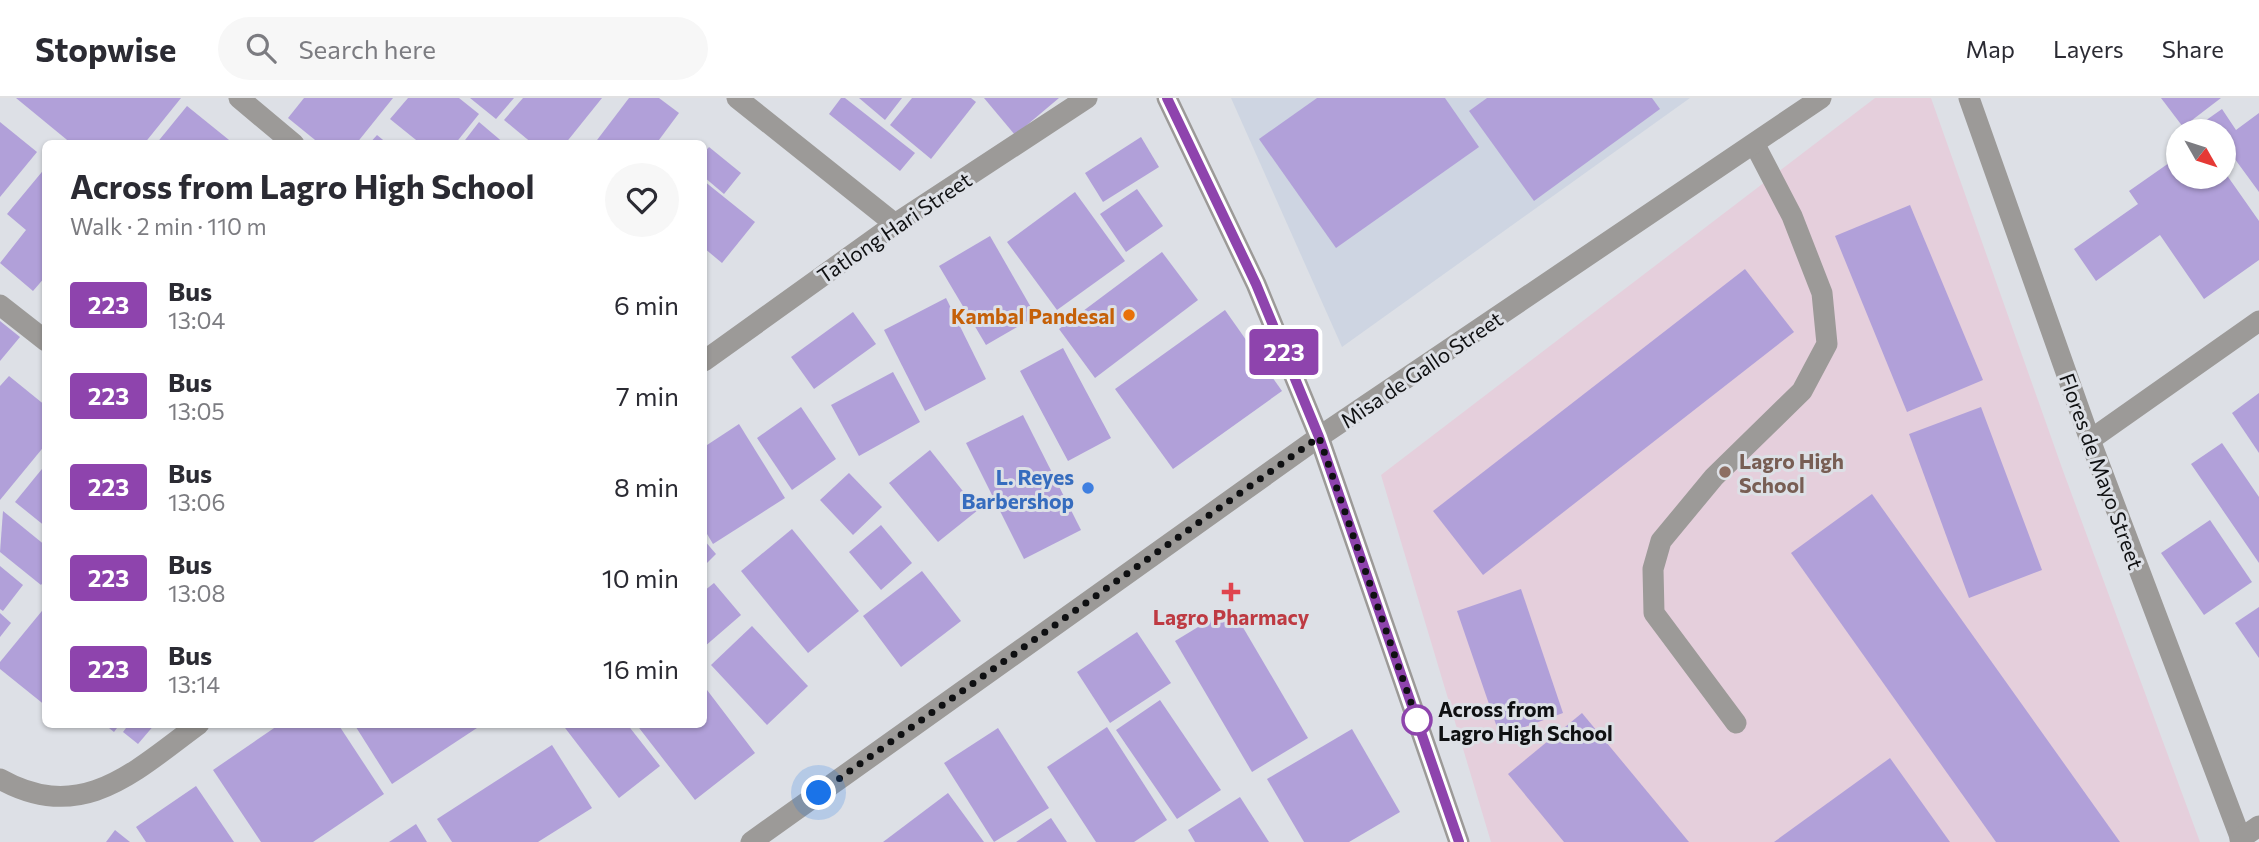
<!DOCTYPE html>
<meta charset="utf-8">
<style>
:root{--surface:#fff;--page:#f7f7f7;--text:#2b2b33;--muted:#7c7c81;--line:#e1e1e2}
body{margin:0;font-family:Commissioner,sans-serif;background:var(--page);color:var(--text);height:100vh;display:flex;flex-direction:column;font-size:26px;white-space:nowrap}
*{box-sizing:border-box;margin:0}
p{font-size:23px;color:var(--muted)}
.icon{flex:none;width:38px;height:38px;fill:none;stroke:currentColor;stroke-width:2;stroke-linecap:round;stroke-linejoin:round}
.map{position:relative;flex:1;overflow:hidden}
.details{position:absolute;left:42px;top:42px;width:665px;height:588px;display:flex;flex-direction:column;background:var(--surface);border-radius:10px;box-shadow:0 2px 5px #0004}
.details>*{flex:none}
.badge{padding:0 14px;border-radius:5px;font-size:24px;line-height:46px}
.needle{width:46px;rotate:129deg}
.controls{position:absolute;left:2166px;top:21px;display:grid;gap:14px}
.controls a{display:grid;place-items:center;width:70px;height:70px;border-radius:50%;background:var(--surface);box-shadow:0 2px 5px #0004;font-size:35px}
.you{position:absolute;width:35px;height:35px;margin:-18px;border:5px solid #fff;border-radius:50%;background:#1a73e8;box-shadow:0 0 0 10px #1a73e833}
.map>.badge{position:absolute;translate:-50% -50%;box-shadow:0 0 0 4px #fff}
.round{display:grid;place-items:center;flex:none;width:74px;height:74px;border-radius:37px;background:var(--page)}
.head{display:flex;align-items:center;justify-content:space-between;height:119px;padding:0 28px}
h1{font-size:33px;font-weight:700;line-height:52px}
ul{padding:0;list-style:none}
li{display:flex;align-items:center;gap:21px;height:91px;padding:0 28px}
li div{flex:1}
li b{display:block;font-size:26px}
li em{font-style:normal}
li .badge{min-width:77px;font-weight:700;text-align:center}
header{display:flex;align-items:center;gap:42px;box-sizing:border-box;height:98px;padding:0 35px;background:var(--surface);border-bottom:2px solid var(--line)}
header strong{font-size:33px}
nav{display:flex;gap:38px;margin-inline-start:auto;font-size:24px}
.search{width:490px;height:63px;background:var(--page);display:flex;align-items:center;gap:18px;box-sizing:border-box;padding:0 24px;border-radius:38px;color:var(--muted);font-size:26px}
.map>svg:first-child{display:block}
.built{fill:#ced5e2}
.education{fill:#e5cfdc}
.building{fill:#b1a0d9}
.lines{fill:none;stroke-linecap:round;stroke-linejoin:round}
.minor{stroke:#9c9a98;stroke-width:21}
.line-casing{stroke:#fff;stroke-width:16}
.line{stroke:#8e44ad;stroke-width:10}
.walk{stroke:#0f1012;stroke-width:7;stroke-dasharray:0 12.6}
.food-dot{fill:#e8710a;stroke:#dde0e6;stroke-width:2.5}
.education-dot{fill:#8d6e63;stroke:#dde0e6;stroke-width:2.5}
.shop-dot{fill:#3f7fe0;stroke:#dde0e6;stroke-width:2.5}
.health-dot{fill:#e0444e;stroke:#dde0e6;stroke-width:2.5}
.stop-dot{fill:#fff;stroke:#8e44ad;stroke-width:3.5}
.labels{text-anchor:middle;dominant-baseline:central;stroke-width:6;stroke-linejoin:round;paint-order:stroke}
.street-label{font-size:21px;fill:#0f1012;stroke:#dde0e6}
.food-label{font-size:21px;font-weight:bold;fill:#c56008;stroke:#dde0e6;text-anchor:end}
.education-label{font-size:21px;font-weight:bold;fill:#785e54;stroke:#dde0e6;text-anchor:start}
.shop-label{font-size:21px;font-weight:bold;fill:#366cbe;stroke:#dde0e6;text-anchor:end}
.health-label{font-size:21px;font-weight:bold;fill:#be3a42;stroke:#dde0e6}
.stop-label{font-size:21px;font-weight:bold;fill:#0f1012;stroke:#dde0e6;text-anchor:start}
</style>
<header>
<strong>Stopwise</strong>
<div class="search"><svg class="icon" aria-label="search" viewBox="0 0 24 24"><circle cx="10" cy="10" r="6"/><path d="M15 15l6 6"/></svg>Search here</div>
<nav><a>Map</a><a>Layers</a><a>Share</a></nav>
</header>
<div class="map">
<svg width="2259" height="744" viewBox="0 0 2259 744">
<rect width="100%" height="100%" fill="#dde0e6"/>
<path class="built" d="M1231,0H1690L1342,249Z"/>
<path class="education" d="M1875,0H1931L2062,370L2200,744H1491L1381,377Z"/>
<g class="building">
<path d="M16,0H181L144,46H72Z"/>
<path d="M304,0H393L356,46H320L288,20Z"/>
<path d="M408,0H459L479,16L455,46H421L390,21Z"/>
<path d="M470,0H514L496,21Z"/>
<path d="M523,0H602L565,46H533L504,22Z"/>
<path d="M629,0H659L679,15L656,46H594Z"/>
<path d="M841,0H845L915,55L900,73L829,16Z"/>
<path d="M859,0H902L885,22Z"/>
<path d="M912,0H971L976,4L931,61L890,27Z"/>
<path d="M984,0H1059L1015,37Z"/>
<path d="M1317,0H1445L1479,49L1336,150L1259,41Z"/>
<path d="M1487,0H1652L1660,11L1534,103L1469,13Z"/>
<path d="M2161,0H2221L2183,29Z"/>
<path d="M187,8L234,46H156Z"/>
<path d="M2222,11L2236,32L2259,15V94L2229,53L2224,57V33H2197L2195,30Z"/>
<path d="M0,24L37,54L0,99Z"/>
<path d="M479,24L505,46H462Z"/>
<path d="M377,37L388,46H369Z"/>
<path d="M1141,39L1159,69L1103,104L1085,75Z"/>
<path d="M709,49L741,75L724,96L704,79V55Z"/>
<path d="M2179,58V79H2211L2215,85L2226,76L2259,123V162L2204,201L2160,137L2096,183L2074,151L2138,106L2129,93Z"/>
<path d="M46,69V178L33,193L0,165L26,132L7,116Z"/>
<path d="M704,83L755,124L722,165L704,150Z"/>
<path d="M1137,91L1163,128L1126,154L1100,116Z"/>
<path d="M1075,94L1125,163L1057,212L1007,144Z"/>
<path d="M1910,107L1983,282L1907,314L1835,138Z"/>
<path d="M990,138L1036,218L986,247L939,168Z"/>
<path d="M1162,154L1198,202L1095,280L1059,231Z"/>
<path d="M1745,171L1794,234L1483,477L1433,413Z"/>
<path d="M946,200L986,281L925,313L884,232Z"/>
<path d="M1225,212L1282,293L1173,371L1115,291Z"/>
<path d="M853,214L876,246L814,291L791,259Z"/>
<path d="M0,223L20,239L0,263Z"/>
<path d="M1063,250L1111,340L1068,363L1020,273Z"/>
<path d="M893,274L920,324L859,358L831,307Z"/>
<path d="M9,278L46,308V346L0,402V288Z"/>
<path d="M2259,295V355L2232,315Z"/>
<path d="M801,309L836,361L792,392L757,340Z"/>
<path d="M1981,309L2042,472L1969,500L1909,336Z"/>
<path d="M1023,317L1081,432L1024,461L966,345Z"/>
<path d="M739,326L785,400L713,446L704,431V349Z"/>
<path d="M2222,345L2259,399V465L2191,366Z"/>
<path d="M930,352L978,412L938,444L889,385Z"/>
<path d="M46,366V429L15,404Z"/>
<path d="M849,375L882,409L853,437L820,402Z"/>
<path d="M1872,396L2120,744H1996L1791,455Z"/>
<path d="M3,413L46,448V481L41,487L0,454Z"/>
<path d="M2210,422L2252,484L2204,517L2161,455Z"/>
<path d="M881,427L912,465L881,492L849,454Z"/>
<path d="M792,431L859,513L808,555L741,473Z"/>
<path d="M704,442L716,456L704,468Z"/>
<path d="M0,468L23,487L3,513L0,511Z"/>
<path d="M922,473L961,523L901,569L863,518Z"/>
<path d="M714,485L741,517L704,549V493Z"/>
<path d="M1521,491L1563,615L1500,638L1457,513Z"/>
<path d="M46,508V608L0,571V564Z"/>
<path d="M1231,509L1308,640L1252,674L1175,543Z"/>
<path d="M2259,509V560L2235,525Z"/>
<path d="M0,515L11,525L0,539Z"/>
<path d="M752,528L808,588L767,627L711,567Z"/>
<path d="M1137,534L1171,585L1110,625L1077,574Z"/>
<path d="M704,588L755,655L695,702L636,626H704Z"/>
<path d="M1160,602L1221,692L1177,721L1116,632Z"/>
<path d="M1582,615L1689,744H1564L1508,676Z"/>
<path d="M104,626H120L114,634Z"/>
<path d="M129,626H155L138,646L123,634Z"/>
<path d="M280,626H338L384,696L313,744H261L213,672Z"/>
<path d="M354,626H483L392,686Z"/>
<path d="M562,626H627L660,668L619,700Z"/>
<path d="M1107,629L1167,722L1134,744H1096L1047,669Z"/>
<path d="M998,630L1049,710L994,744L944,665Z"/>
<path d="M1352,631L1400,714L1349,744H1304L1267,681Z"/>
<path d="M552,647L592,710L538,744H452L437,721Z"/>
<path d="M1890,660L1950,744H1774Z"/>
<path d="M196,688L234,744H146L136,729Z"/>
<path d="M948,695L984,744H883Z"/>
<path d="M1240,699L1269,744H1195L1188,732Z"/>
<path d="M1051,720L1067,744H1016Z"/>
<path d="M416,726L427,744H389Z"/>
<path d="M115,732L130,744H106Z"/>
</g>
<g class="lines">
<g class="minor">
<path d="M239,0L294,46"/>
<path d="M737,0L895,126"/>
<path d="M1167,0L1256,186L1319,339L1459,744"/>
<path d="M1969,0L2090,342L2242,744"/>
<path d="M0,207L46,243"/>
<path d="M704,263L895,126L1087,0"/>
<path d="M2090,342L2259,223"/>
<path d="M1736,625L1654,515L1653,471L1661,443L1714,379L1802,293L1827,246L1822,195L1792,118L1755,47"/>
<path d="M0,681C82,727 135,673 199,626"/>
<path d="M2240,741L2259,728"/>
<path d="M751,744L1319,339L1821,0"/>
</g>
</g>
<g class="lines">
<defs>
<path id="line" d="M1167,0L1256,186L1319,339L1459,744"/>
</defs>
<use href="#line" class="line-casing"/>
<use href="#line" class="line"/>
<path class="walk" d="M819,695L1319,339L1417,622"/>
</g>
<circle class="food-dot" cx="1129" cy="217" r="7"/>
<circle class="education-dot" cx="1725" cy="374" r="7"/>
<circle class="shop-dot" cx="1088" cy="390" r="7"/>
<path class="health-dot" d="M1227.5 483.5h7v7h7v7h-7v7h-7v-7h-7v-7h7z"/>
<circle class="stop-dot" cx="1417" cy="622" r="14"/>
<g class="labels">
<g class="street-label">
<text transform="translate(894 129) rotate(-34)">Tatlong Hari Street</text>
<text transform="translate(1421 271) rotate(-34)">Misa de Gallo Street</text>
<text transform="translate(2102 373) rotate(70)">Flores de Mayo Street</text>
</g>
<g class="food-label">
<text x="1115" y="217">Kambal Pandesal</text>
</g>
<g class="education-label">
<text x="1739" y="362">Lagro High<tspan x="1739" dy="24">School</tspan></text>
</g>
<g class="shop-label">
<text x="1074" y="378">L. Reyes<tspan x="1074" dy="24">Barbershop</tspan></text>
</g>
<g class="health-label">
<text x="1231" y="518">Lagro Pharmacy</text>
</g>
<g class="stop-label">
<text x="1438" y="610">Across from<tspan x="1438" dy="24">Lagro High School</tspan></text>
</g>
</g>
</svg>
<div class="controls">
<a><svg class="needle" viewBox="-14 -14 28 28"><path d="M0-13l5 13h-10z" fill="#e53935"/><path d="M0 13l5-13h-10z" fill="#7c7c81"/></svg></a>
</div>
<div class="you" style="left:819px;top:695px"></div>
<b class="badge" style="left:1284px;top:254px;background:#8e44ad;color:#fff">223</b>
<section class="details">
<div class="head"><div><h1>Across from Lagro High School</h1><p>Walk · 2 min · 110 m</p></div><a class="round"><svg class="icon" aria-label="heart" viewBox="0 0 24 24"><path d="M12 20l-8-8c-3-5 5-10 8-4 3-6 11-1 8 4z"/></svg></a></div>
<ul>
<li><span class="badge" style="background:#8e44ad;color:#fff">223</span><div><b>Bus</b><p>13:04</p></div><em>6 min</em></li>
<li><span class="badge" style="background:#8e44ad;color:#fff">223</span><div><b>Bus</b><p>13:05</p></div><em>7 min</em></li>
<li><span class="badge" style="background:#8e44ad;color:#fff">223</span><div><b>Bus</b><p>13:06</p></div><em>8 min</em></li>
<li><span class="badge" style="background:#8e44ad;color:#fff">223</span><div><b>Bus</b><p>13:08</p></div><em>10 min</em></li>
<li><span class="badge" style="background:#8e44ad;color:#fff">223</span><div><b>Bus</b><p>13:14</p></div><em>16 min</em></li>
</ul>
</section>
</div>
